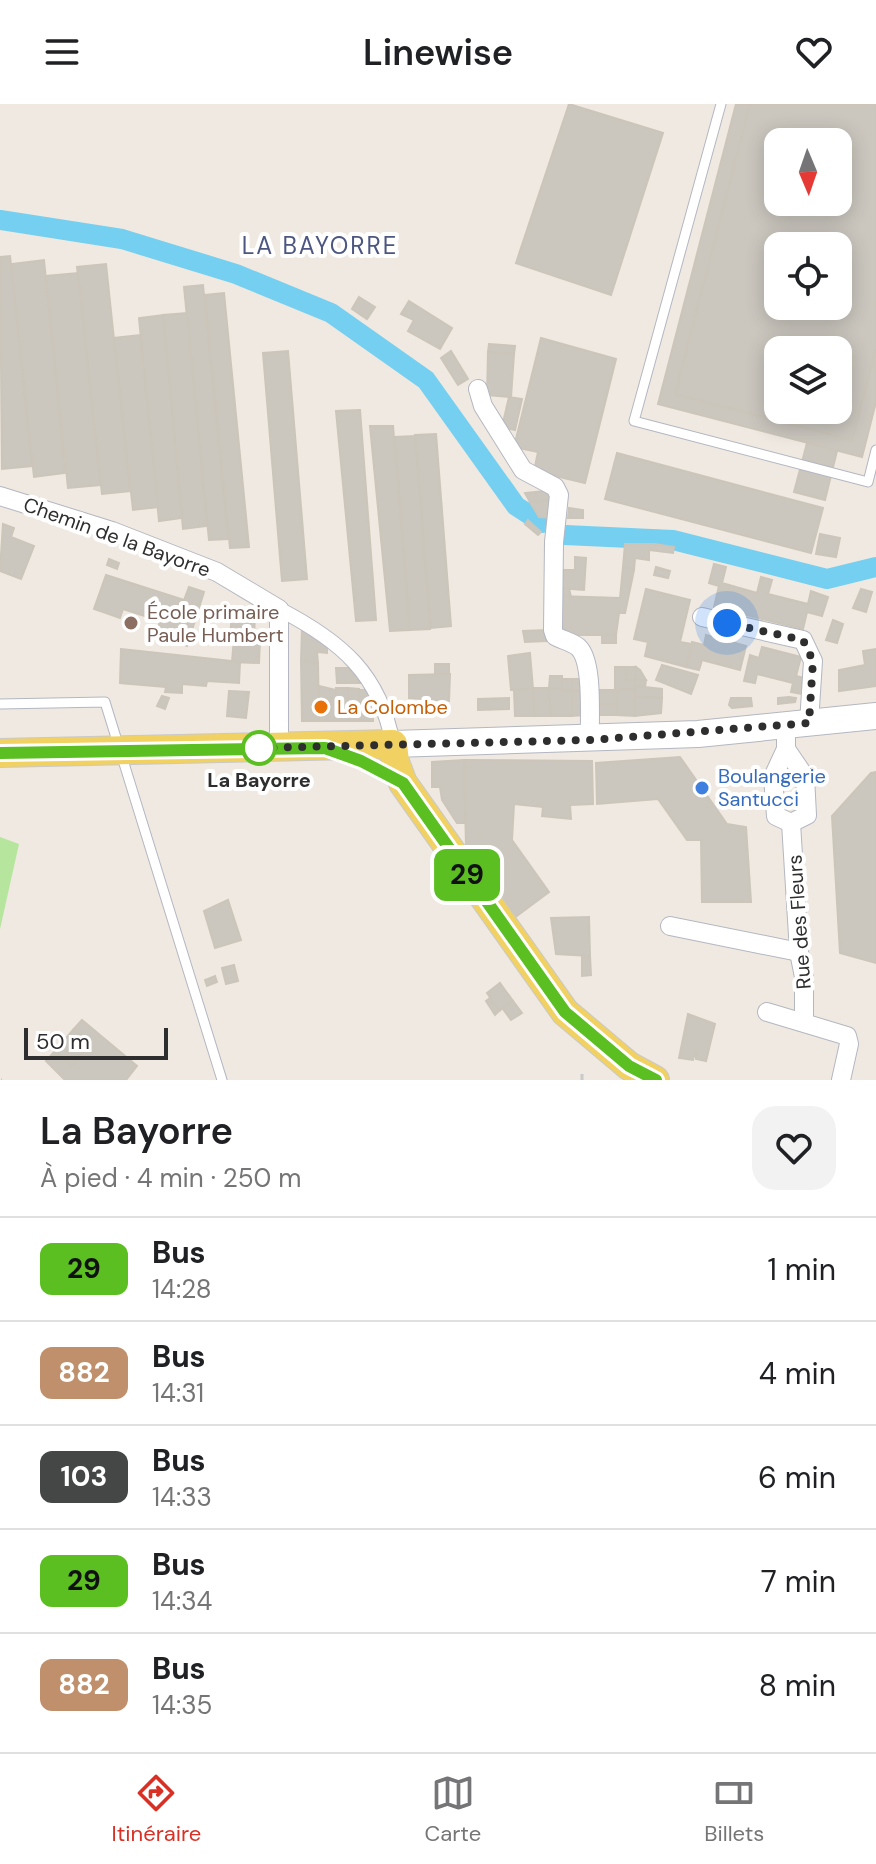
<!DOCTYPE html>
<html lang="fr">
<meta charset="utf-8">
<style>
:root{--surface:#fff;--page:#f2f2f2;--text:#202124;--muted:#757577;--line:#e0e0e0;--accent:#d93025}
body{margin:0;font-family:"DM Sans",sans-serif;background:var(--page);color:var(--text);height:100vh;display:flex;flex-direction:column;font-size:30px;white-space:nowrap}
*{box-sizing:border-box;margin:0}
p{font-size:26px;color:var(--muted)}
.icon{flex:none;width:44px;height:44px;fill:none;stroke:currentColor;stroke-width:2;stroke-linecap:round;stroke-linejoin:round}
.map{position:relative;height:976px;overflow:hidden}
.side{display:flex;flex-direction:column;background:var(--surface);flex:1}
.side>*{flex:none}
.badge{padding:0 16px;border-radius:12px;font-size:28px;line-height:52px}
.needle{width:52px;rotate:178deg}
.fabs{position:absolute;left:764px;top:24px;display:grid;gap:16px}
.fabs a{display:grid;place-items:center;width:88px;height:88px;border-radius:16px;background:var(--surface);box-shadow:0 4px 20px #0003;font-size:40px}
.scale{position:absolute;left:24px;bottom:20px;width:144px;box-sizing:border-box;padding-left:8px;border:4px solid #2e2e2e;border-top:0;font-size:22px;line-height:28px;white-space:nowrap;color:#2e2e2e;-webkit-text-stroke:6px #fff;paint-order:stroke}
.you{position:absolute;width:40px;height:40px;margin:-20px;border:6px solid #fff;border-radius:50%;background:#1a73e8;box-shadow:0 0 0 12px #1a73e833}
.map>.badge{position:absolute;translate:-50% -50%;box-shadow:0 0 0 4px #fff}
.round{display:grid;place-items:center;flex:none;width:84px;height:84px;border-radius:24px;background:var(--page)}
.headline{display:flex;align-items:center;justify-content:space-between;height:136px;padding:0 40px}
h1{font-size:38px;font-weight:600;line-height:60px}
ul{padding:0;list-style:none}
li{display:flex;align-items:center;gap:24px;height:104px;padding:0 40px;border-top:2px solid var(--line)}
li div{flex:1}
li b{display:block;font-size:30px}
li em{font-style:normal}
li .badge{min-width:88px;font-weight:700;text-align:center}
header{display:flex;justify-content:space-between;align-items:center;height:104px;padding:0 40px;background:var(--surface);font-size:36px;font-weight:600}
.tabs{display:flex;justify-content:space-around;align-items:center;height:112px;border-top:2px solid var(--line);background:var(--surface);font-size:22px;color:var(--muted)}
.tabs a{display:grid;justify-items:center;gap:4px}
.tabs .current{color:var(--accent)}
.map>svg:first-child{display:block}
.green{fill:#b6e59e}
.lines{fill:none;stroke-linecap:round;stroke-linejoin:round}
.canal{stroke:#75cff0;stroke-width:20}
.building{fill:#cbc7bf;stroke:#cbc5ba;stroke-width:2;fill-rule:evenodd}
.service-casing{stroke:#b4b7c1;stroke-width:11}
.pedestrian-casing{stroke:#b4b7c1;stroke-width:16}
.minor-casing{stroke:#b4b7c1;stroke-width:20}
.secondary-casing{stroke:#b4b7c1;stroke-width:28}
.primary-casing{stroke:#c9c9c9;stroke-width:30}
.path{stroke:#c9c9c9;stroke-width:3;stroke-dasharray:6 4;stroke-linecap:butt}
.service{stroke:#fff;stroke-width:9}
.pedestrian{stroke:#fff;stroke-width:14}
.minor{stroke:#fff;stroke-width:18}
.secondary{stroke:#fff;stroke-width:26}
.primary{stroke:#f2d163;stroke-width:28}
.line-casing{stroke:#fff;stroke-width:18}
.line{stroke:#5bbf21;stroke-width:12}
.walk{stroke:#2e2e2e;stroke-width:8;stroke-dasharray:0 14.4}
.education-dot{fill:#8d6e63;stroke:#fff;stroke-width:3}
.food-dot{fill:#e8710a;stroke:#fff;stroke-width:3}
.stop-dot{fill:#fff;stroke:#5bbf21;stroke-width:4}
.shop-dot{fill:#3f7fe0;stroke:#fff;stroke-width:3}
.labels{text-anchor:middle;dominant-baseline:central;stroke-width:8;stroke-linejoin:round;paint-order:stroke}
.street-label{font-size:20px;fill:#2e2e2e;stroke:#fff}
.education-label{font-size:20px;fill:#785e54;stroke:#fff;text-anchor:start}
.food-label{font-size:20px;fill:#c56008;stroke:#fff;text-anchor:start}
.shop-label{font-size:20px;fill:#366cbe;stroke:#fff;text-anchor:start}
.stop-label{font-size:20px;font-weight:bold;fill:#2e2e2e;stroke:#fff}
.quarter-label{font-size:24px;letter-spacing:2px;fill:#4d5680;stroke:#fff}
</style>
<header><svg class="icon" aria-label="menu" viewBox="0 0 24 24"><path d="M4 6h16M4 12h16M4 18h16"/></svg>Linewise<svg class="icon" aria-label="heart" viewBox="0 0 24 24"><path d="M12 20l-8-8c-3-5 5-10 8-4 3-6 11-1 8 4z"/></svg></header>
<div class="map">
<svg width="876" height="976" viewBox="0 0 876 976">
<rect width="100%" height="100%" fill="#efe9e1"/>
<path class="green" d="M0,733L19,740L0,825Z"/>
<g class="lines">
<g class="canal">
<path d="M0,116L122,135L236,170L331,209L426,276L516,402L542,419"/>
<path d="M565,431L673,436L827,475L876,463"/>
</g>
</g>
<g class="building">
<path d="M569,0L663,29L611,191L516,159Z"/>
<path d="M736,0H750L675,290L852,336L876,243V298L862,353L658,300Z"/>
<path d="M750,0H876V243L852,336L675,290ZM778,38H838V98H778ZM778,142H838V202H778ZM778,246H838V306H778Z"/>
<path d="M10,152L32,362L2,365L0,153Z"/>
<path d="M44,156L65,369L34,373L11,160Z"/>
<path d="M106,160L130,387L102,390L77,163Z"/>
<path d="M78,169L100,381L68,384L46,172Z"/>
<path d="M203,181L228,435L209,436L184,183Z"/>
<path d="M224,189L249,443L230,444L205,191Z"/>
<path d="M359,193L375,203L367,215L352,205Z"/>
<path d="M409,197L452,224L440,245L408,227L414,216L401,210Z"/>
<path d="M187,209L207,422L183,425L163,211Z"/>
<path d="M163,211L182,414L159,417L139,214Z"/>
<path d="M140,231L158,403L133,406L114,234Z"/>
<path d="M541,234L616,255L585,379L534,367L538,348L514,343Z"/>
<path d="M489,240L515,242L514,250L488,248Z"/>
<path d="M288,247L307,475L282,477L263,249Z"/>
<path d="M451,247L468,275L458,281L441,254Z"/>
<path d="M488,248L514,250L511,293L487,291Z"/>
<path d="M509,293L522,295L515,326L502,323Z"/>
<path d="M360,306L376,516L356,517L336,307Z"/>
<path d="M370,322H393L410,526L390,527Z"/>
<path d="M436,330L451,522L431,524L415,331Z"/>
<path d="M415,332L430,525L410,526L395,333Z"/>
<path d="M807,339L837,347L825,396L794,388Z"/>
<path d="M617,349L823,404L811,449L605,395Z"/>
<path d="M553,386V396L530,398L525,389Z"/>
<path d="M553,396V414L539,413L530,398Z"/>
<path d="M569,404L583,406V414H568Z"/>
<path d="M528,416L541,428L538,431L525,420Z"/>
<path d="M3,420L14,424L11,433L34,442L21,475L0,467Z"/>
<path d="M820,430L840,434L836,453L816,450Z"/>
<path d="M625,440H655L674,443L673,449L649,446V456L635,454L634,466L623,463Z"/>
<path d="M575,453L586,454L584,486L559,484L558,466H575Z"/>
<path d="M109,455L119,459L117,465L107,461Z"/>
<path d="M714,460L726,463L722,479L757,489L761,473L772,476L768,490L808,500L811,487L828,493L822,512L807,508L803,525L714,503L719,482L709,479Z"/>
<path d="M623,463L634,466L625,509H619L616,531H560L558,492L620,494Z"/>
<path d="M656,463L670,467L668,474L654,471Z"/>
<path d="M106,471L184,496L189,483L204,488L187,542L156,531L160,517L123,505L120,514L94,505Z"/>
<path d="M559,484H569L571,493L558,492Z"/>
<path d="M646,485L690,496L680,538L692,540L686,563L645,552L648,538L634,535Z"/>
<path d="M861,485L872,488L866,508L853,504Z"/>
<path d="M232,508L255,509L254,535L230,533Z"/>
<path d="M833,516L843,520L837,539L826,536Z"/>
<path d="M302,524L327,544V549L317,548L318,559L301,557Z"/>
<path d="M547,526V537L525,538L523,527Z"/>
<rect x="602" y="531" width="14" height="8"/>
<path d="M706,531L746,542L740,566L702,556L699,566L686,563L692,538L704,541Z"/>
<path d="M234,534L260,536L259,559L232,558Z"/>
<path d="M762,543L801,553L796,572L804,574L802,590L791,588L793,579L757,570L755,579L744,577L750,551L759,554Z"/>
<path d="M121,545L240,558L239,579L207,577L206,582L182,580V589L165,588L166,583L120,579Z"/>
<path d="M876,545V582L839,587V566L865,561L863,547Z"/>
<path d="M530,549L533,585L511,586L508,552Z"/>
<path d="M301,557L318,559L319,617H302Z"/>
<rect x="435" y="560" width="14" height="10"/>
<path d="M662,561L698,571L691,590L656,576Z"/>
<path d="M615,563H626V576H635V585L615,586Z"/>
<path d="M626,563H636L635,576H626Z"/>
<path d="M636,563L640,566L646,576H635Z"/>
<path d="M336,564H348L360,579H337Z"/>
<path d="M450,570L449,597L409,594V571Z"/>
<path d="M550,572H562V584H549Z"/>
<rect x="562" y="575" width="10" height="12"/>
<path d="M572,575H583L585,587H572Z"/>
<path d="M635,576H646L645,583L635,582Z"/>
<path d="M319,582L336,586V594H319Z"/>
<path d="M635,582L662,585V594L635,593Z"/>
<path d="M336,584H348V617H337Z"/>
<path d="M348,584L359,585V617H348Z"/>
<path d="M549,584L551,612H534L533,584Z"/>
<path d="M549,584L572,587V612H551Z"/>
<path d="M533,585L534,612H515L514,586Z"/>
<path d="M635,585V612L617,611V586Z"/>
<path d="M359,586H367L373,594V617H359Z"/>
<rect x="594" y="586" width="23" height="14"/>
<path d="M229,587L249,588L246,614L227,612Z"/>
<path d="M572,587H585V611L572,612Z"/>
<path d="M162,592L169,594L165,605L157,602Z"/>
<path d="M635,593L662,594L661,609L635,612Z"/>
<path d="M336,594L337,617H319V594Z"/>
<path d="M509,594V605L478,606V595Z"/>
<path d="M731,594H751L752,602L732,604L729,601Z"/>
<path d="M778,594L789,593L796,594L795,598L778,600Z"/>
<rect x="594" y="600" width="23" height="11"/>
<path d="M680,653L727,720L746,723L751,798H702L701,736H687L658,695L597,700L596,659Z"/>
<path d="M464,656L592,657L593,700L570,701L571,715L542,712L543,703L514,700L512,736L549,788L514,814L466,743Z"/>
<path d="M464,656L465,719H457L442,696L440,683H432V658Z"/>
<path d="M876,668V859L840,849L832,712L871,669Z"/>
<path d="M228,796L241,836L215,844L204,807Z"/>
<path d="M589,813L590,852L556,850L551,814Z"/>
<path d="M582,852H590L591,871L582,872Z"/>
<path d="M234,861L238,877L226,880L222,864Z"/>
<path d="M215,872L217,878L207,882L205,876Z"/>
<path d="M500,879L513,897L499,907L487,889Z"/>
<path d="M490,894L499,907L495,911L486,897Z"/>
<path d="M513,897L522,909L511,916L503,905Z"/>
<path d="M688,910L715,920L706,957L696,955L695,946L693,956L679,954Z"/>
<path d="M82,916L137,962L126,976H65L46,957L55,947L72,961L90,940L73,926Z"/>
<path d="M73,926L90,940L72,961L55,947Z"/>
</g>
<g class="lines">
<defs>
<g id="service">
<path d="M721,0L634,317L868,378L876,346"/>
<path d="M0,600L105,598L222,976"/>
</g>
<path id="pedestrian" d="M279,505C341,537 380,570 393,640"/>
<g id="minor">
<path d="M478,285L483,302L523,366L555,383L559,391L554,438L553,526L555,532C562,536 572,538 578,543C594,557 589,615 590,636"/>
<path d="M0,392L112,427L217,468L279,505V644"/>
<path d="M702,513L803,536L813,557L809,619"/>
<path d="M786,621V645L773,673L776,712L791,719"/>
<path d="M786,645L805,673L807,711L791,719"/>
<path d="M791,719L799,848L804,873V918"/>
<path d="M670,822L799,848"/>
<path d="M767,908L847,932L849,940L841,976"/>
</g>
<path id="secondary" d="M393,640L698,630L876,612"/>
<path id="primary" d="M0,649L393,640L395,658L403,679L565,908L629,962L655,976"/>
</defs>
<use href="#service" class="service-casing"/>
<use href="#pedestrian" class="pedestrian-casing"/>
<use href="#minor" class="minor-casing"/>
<use href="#secondary" class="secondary-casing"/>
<use href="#primary" class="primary-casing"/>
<g class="path">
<path d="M582,970V976"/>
<path d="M1,976H2"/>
</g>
<use href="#service" class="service"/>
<use href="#pedestrian" class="pedestrian"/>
<use href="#minor" class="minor"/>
<use href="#secondary" class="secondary"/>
<use href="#primary" class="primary"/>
</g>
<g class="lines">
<defs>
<path id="line" d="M0,649L325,644L361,657L403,679L565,908L629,962L656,976"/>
</defs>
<use href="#line" class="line-casing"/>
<use href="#line" class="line"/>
<path class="walk" d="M259,644L590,636L809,619L813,557L803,536L727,519"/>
</g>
<circle class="education-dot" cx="131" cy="519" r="8"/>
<circle class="food-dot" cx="321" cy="603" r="8"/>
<circle class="stop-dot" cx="259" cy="644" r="16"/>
<circle class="shop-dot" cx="702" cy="684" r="8"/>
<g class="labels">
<g class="street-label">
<text transform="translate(117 433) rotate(20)">Chemin de la Bayorre</text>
<text transform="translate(799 818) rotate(-94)">Rue des Fleurs</text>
</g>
<g class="education-label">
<text x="147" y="508">École primaire<tspan x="147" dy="23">Paule Humbert</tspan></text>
</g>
<g class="food-label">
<text x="337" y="603">La Colombe</text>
</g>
<g class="shop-label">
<text x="718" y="672">Boulangerie<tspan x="718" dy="23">Santucci</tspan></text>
</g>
<g class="stop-label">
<text x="259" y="676">La Bayorre</text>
</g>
<g class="quarter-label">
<text x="320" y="141">LA BAYORRE</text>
</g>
</g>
</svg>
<div class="fabs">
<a><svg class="needle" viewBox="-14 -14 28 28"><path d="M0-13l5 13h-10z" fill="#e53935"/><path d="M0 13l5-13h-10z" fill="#757577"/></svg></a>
<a><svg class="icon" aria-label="locate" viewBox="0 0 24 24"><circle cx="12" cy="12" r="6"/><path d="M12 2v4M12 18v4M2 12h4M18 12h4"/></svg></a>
<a><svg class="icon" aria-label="layers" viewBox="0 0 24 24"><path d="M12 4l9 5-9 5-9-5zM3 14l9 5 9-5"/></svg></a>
</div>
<div class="scale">50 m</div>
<div class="you" style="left:727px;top:519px"></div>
<b class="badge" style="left:467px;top:771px;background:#5bbf21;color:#111">29</b>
</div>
<section class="side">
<div class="headline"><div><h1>La Bayorre</h1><p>À pied · 4 min · 250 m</p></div><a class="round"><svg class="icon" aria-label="heart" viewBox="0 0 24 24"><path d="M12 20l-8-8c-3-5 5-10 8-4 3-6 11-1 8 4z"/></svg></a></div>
<ul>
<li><span class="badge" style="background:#5bbf21;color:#111">29</span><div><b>Bus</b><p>14:28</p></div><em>1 min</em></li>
<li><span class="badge" style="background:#bf906b;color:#fff">882</span><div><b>Bus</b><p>14:31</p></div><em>4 min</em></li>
<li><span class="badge" style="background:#444746;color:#fff">103</span><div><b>Bus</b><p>14:33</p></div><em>6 min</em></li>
<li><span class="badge" style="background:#5bbf21;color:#111">29</span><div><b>Bus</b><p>14:34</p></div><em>7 min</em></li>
<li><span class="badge" style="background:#bf906b;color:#fff">882</span><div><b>Bus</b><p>14:35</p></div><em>8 min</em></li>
</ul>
</section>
<nav class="tabs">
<a class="current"><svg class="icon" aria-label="directions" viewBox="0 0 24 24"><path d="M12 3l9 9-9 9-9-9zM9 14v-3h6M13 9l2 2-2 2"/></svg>Itinéraire</a>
<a><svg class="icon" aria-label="map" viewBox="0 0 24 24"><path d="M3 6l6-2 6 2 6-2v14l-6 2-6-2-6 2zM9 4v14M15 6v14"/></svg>Carte</a>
<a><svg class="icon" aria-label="tickets" viewBox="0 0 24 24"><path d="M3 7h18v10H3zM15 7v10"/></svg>Billets</a>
</nav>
